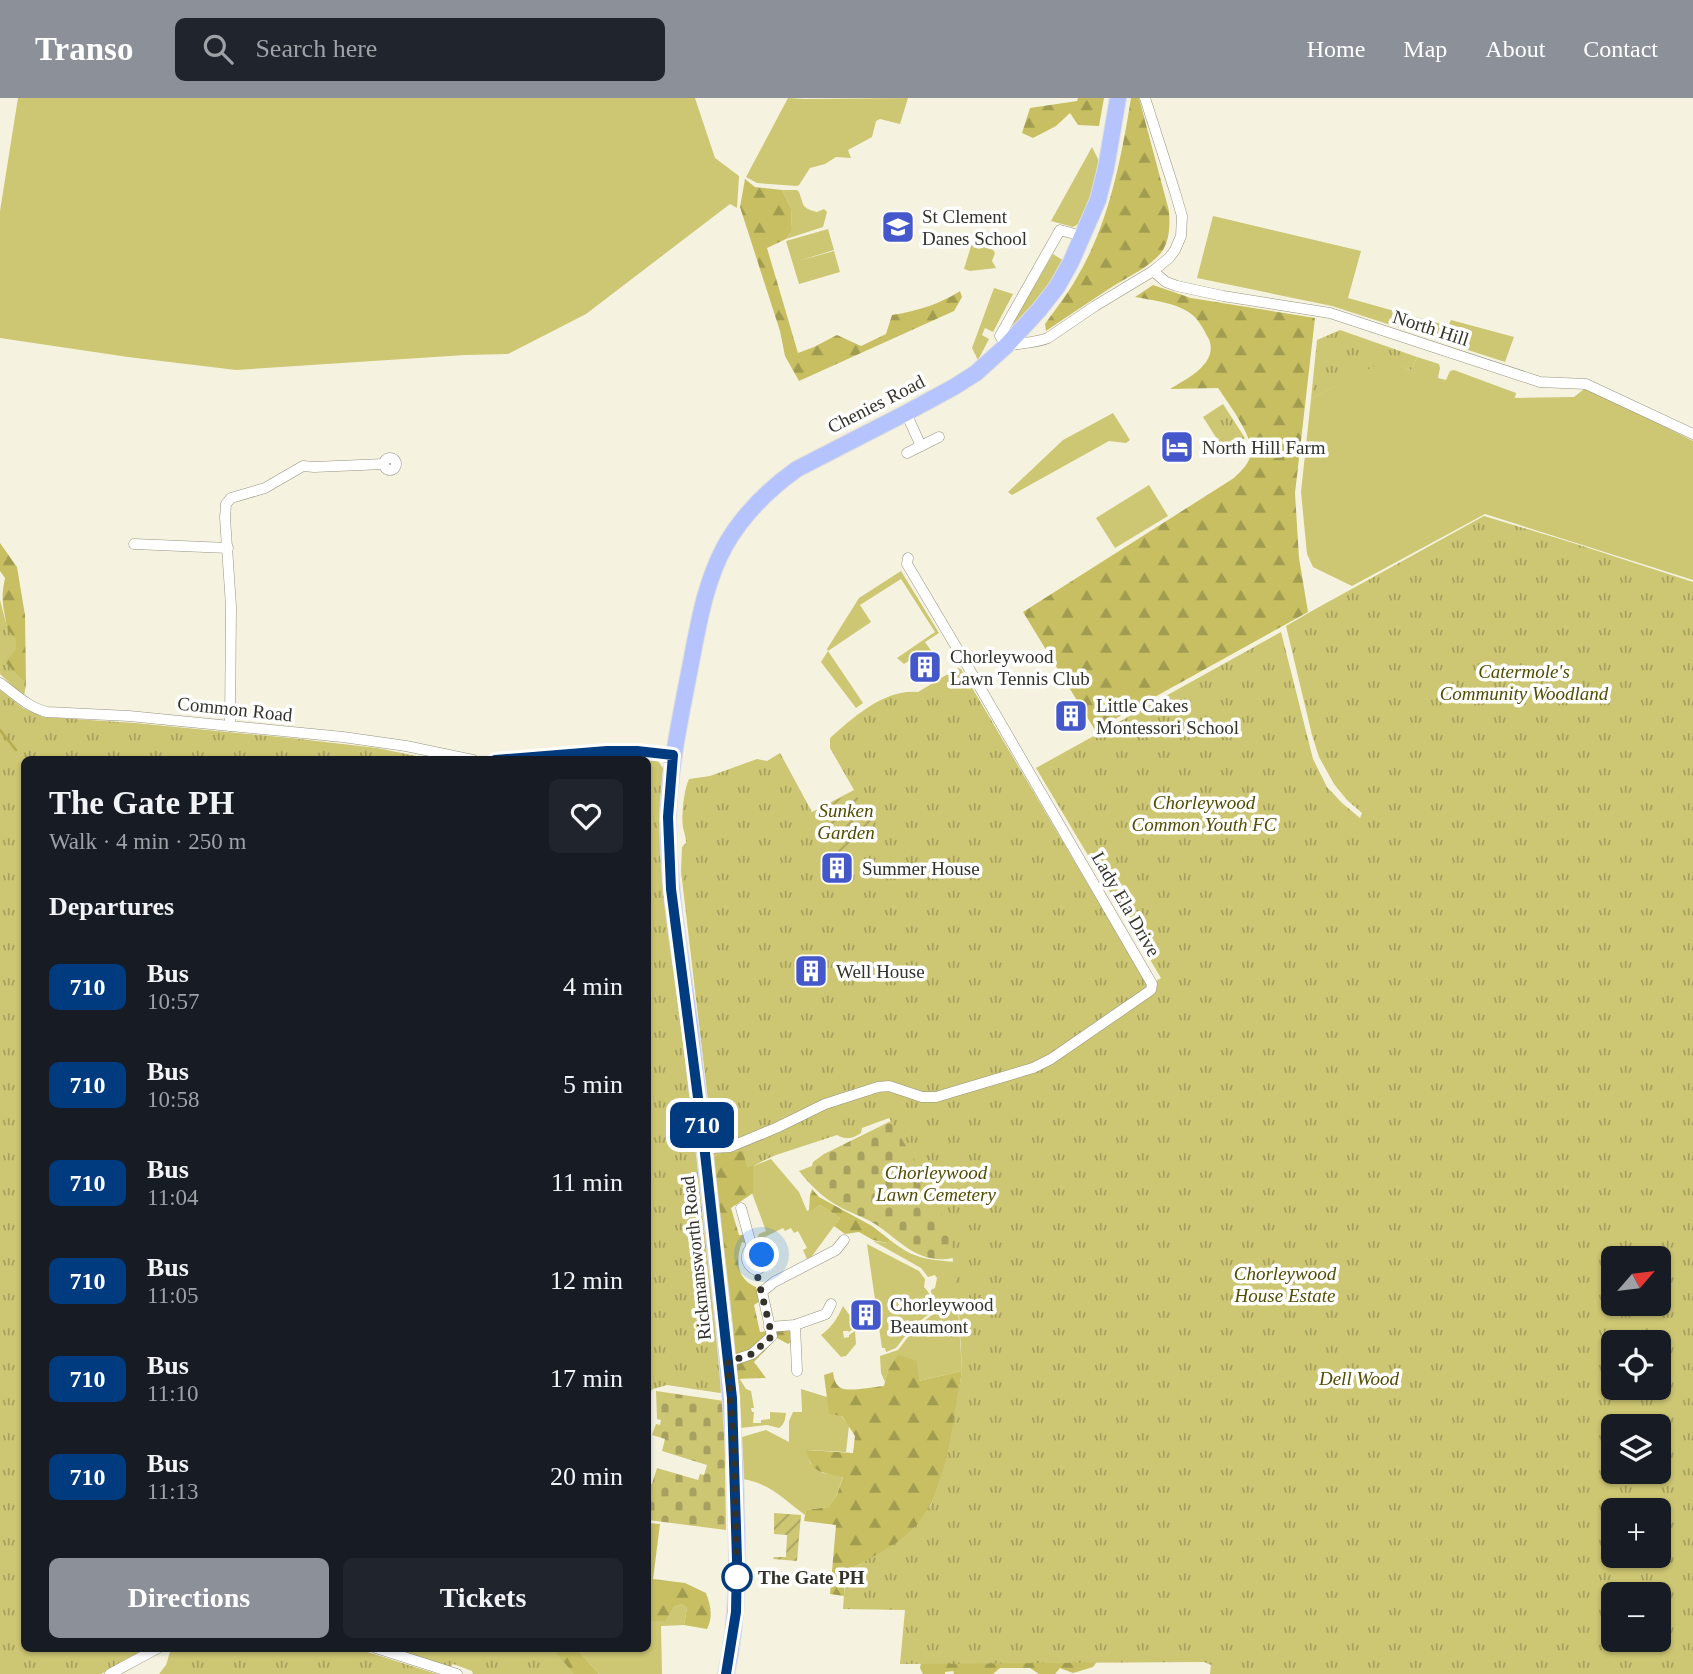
<!DOCTYPE html>
<meta charset="utf-8">
<style>
:root{--surface:#171b24;--page:#20242c;--text:#f1f3f6;--muted:#9ea1a6;--accent:#8c9099}
body{margin:0;font-family:Georgia,serif;background:var(--page);color:var(--text);height:100vh;display:flex;flex-direction:column;font-size:26px;white-space:nowrap}
*{box-sizing:border-box;margin:0}
p{font-size:23px;color:var(--muted)}
.icon{flex:none;width:38px;height:38px;fill:none;stroke:currentColor;stroke-width:2;stroke-linecap:round;stroke-linejoin:round}
.map{position:relative;flex:1;overflow:hidden}
.drawer{position:absolute;left:21px;top:658px;width:630px;height:896px;display:flex;flex-direction:column;background:var(--surface);border-radius:10px;box-shadow:0 2px 5px #0004}
.drawer>*{flex:none}
.badge{padding:0 14px;border-radius:10px;font-size:24px;line-height:46px}
.needle{width:46px;rotate:62deg}
.fabs{position:absolute;left:1601px;top:1148px;display:grid;gap:14px}
.fabs a{display:grid;place-items:center;width:70px;height:70px;border-radius:10px;background:var(--surface);box-shadow:0 2px 5px #0004;font-size:35px}
.you{position:absolute;width:35px;height:35px;margin:-18px;border:5px solid #fff;border-radius:50%;background:#1a73e8;box-shadow:0 0 0 10px #1a73e833}
.map>.badge{position:absolute;translate:-50% -50%;box-shadow:0 0 0 4px #fff}
h2{padding:0 28px;font-size:26px;line-height:63px}
.round{display:grid;place-items:center;flex:none;width:74px;height:74px;border-radius:10px;background:var(--page)}
.summary{display:flex;align-items:center;justify-content:space-between;height:119px;padding:0 28px}
h1{font-size:33px;font-weight:700;line-height:52px}
.cta{display:flex;gap:14px;margin-top:auto;padding:14px 28px}
.cta a{flex:1;height:80px;border-radius:10px;background:var(--accent);color:#fff;font-size:28px;font-weight:700;line-height:80px;text-align:center}
.cta a+a{background:var(--page);color:var(--text)}
ul{padding:0;list-style:none}
li{display:flex;align-items:center;gap:21px;height:98px;padding:0 28px}
li div{flex:1}
li b{display:block;font-size:26px}
li em{font-style:normal}
li .badge{min-width:77px;font-weight:700;text-align:center}
header{display:flex;align-items:center;gap:42px;box-sizing:border-box;height:98px;padding:0 35px;background:var(--accent);color:#fff}
header strong{font-size:33px}
nav{display:flex;gap:38px;margin-inline-start:auto;font-size:24px}
.search{width:490px;height:63px;background:var(--page);display:flex;align-items:center;gap:18px;box-sizing:border-box;padding:0 24px;border-radius:10px;color:var(--muted);font-size:26px}
.map>svg:first-child{display:block}
.grass{fill:#cdc673}
.forest{fill:url(#forest-firs)}
.cemetery{fill:url(#cemetery-stones)}
.park{fill:url(#park-tufts);fill-rule:evenodd}
.garden{fill:url(#garden-furrows)}
.lines{fill:none;stroke-linecap:round;stroke-linejoin:round}
.stream{stroke:#b5ac4f;stroke-width:2.5}
.street-casing{stroke:#959481;stroke-width:11}
.primary-casing{stroke:#dededd;stroke-width:18}
.street{stroke:#fff;stroke-width:10}
.primary{stroke:#b5c4fe;stroke-width:16}
.line-casing{stroke:#fff;stroke-width:16}
.line{stroke:#003b80;stroke-width:10}
.walk{stroke:#33332b;stroke-width:7;stroke-dasharray:0 12.6}
.stop-dot{fill:#fff;stroke:#003b80;stroke-width:3.5}
.labels{text-anchor:middle;dominant-baseline:central;stroke-width:7;stroke-linejoin:round;paint-order:stroke}
.poi-label{font-size:19px;fill:#33332b;stroke:#fff;text-anchor:start}
.street-label{font-size:19px;fill:#33332b;stroke:#fff}
.park-label{font-size:19px;font-style:italic;fill:#524c00;stroke:#fff}
.stop-label{font-size:19px;font-weight:bold;fill:#33332b;stroke:#fff;text-anchor:start}
</style>
<header>
<strong>Transo</strong>
<div class="search"><svg class="icon" aria-label="search" viewBox="0 0 24 24"><circle cx="10" cy="10" r="6"/><path d="M15 15l6 6"/></svg>Search here</div>
<nav><a>Home</a><a>Map</a><a>About</a><a>Contact</a></nav>
</header>
<div class="map">
<svg width="1693" height="1576" viewBox="0 0 1693 1576">
<defs>
<pattern id="forest-firs" width="22" height="20" patternUnits="userSpaceOnUse" patternTransform="scale(1.75)"><rect width="22" height="20" fill="#c7bf61"/><path d="M5 1l3.5 6h-7zM16 11l3.5 6h-7z" fill="#a29c50"/></pattern>
<pattern id="cemetery-stones" width="16" height="16" patternUnits="userSpaceOnUse" patternTransform="scale(1.75)"><rect width="16" height="16" fill="#cdc673"/><path d="M2 7V4a2 2 0 0 1 4 0v3zM10 15v-3a2 2 0 0 1 4 0v3z" fill="#a7a15f"/></pattern>
<pattern id="park-tufts" width="24" height="20" patternUnits="userSpaceOnUse" patternTransform="scale(1.75)"><rect width="24" height="20" fill="#cdc673"/><path d="M3 7l-1-3M5 7V3M7 7l1-3M15 17l-1-3M17 17v-4M19 17l1-3" fill="none" stroke="#a7a15f"/></pattern>
<pattern id="garden-furrows" width="10" height="10" patternUnits="userSpaceOnUse" patternTransform="scale(1.75)"><rect width="10" height="10" fill="#cdc673"/><path d="M-1 1l2-2M0 10L10 0M9 11l2-2" fill="none" stroke="#a7a15f"/></pattern>
</defs>
<rect width="100%" height="100%" fill="#f5f3df"/>
<g class="grass">
<path d="M18,0H695L715,60L739,78L737,110L730,106L586,216L508,256L465,257L236,272L128,259L0,240V113Z"/>
<path d="M788,0L805,1L908,0L900,26L880,21L876,23L872,39L848,52L851,60L836,59L825,66L810,70L799,87L797,88L757,85L746,79Z"/>
<path d="M1092,49L1098,61V76L1086,112L1080,125L1073,129L1051,123Z"/>
<path d="M782,92H797L799,94C804,107 801,110 817,114L824,111L827,114L823,129L786,141L792,133L791,110Z"/>
<path d="M1213,118L1361,153L1348,200L1448,228L1451,222L1514,239L1505,264L1332,208L1197,180Z"/>
<path d="M828,131L834,152L798,163L834,153L840,174L799,186L786,143Z"/>
<path d="M972,145L993,152L995,155L992,163L996,170L970,173L964,171Z"/>
<path d="M1053,156L1064,163L1039,202L1013,229L1014,223Z"/>
<path d="M994,190L1013,196L993,234L985,230L982,237L989,241L978,262L972,250Z"/>
<path d="M1417,259L1439,266L1440,270L1438,280L1446,282L1450,273L1454,272L1516,295L1515,300L1574,299L1584,291L1612,302L1693,343V482L1485,416L1352,488L1313,469L1307,456L1301,394L1311,301L1384,262L1411,272Z"/>
<path d="M1113,315L1130,342L1126,345L1109,343L1012,397L1008,394L1063,342Z"/>
<path d="M1149,387L1168,418L1115,450L1096,420Z"/>
<path d="M901,473L939,535L925,544L932,554L923,561L919,556L904,566L897,560L935,534L901,481L860,507L871,524L828,553L863,605L856,610L821,564L828,553L827,551L859,500Z"/>
<path d="M771,1061L799,1094L807,1113L820,1107L840,1120L812,1158L807,1161L803,1152L807,1150L798,1133L794,1135L791,1130L785,1133L783,1130L763,1140L758,1147L755,1144L759,1136L766,1133L752,1095L753,1068Z"/>
<path d="M890,1142C914,1161 925,1161 955,1164L962,1273L919,1283L888,1272L885,1284L881,1275L880,1258L898,1252L915,1230L936,1214L937,1208L931,1194V1192L935,1190L937,1180L935,1177L928,1179L921,1170L873,1143L888,1145Z"/>
<path d="M867,1146L919,1173L925,1181L924,1189C930,1195 935,1205 933,1213L912,1229L896,1250L886,1254L885,1250H882Z"/>
<path d="M843,1208L853,1222L855,1229L849,1234L848,1233H843L844,1240L849,1239V1237L855,1233L856,1246L846,1258L841,1259L821,1237C832,1229 837,1221 843,1208Z"/>
<path d="M736,1275L746,1291L751,1293L754,1310H751L752,1314H754L753,1325H761V1322L770,1321V1314L786,1315C785,1321 785,1326 779,1330L767,1327L741,1330Z"/>
<path d="M801,1291L827,1299L849,1328L846,1354L807,1352L810,1365L823,1375L843,1378L837,1397L828,1409L806,1412L805,1417C783,1401 771,1386 743,1381L742,1339L766,1332L789,1344V1323L793,1314H802Z"/>
<path d="M681,1506L687,1510L684,1527L661,1528L662,1576H599L577,1551L648,1550V1508L651,1511L650,1523H666L674,1509Z"/>
</g>
<g class="forest">
<path d="M1078,0H1104L1099,28L1078,27L1070,15L1056,28L1033,40L1022,35L1030,10L1077,3Z"/>
<path d="M1131,0H1139L1169,113C1170,127 1170,143 1161,155C1149,169 1130,178 1115,187C1092,202 1069,217 1046,233L1045,226C1055,212 1067,197 1076,181C1109,126 1121,62 1131,0Z"/>
<path d="M745,81L755,89L782,92L791,110L792,133L786,141L767,150L798,255L814,249L837,237L861,248L886,236L892,217C917,213 938,207 960,193L962,199L954,213L799,283L785,258L780,233L740,109Z"/>
<path d="M1153,187L1191,200L1315,220L1295,395L1299,460L1308,514L1095,632L1023,514L1234,380C1241,373 1249,366 1251,356C1254,339 1228,305 1218,290L1170,291C1186,281 1216,267 1210,244C1209,240 1206,237 1205,234C1199,223 1194,216 1183,211C1169,204 1151,202 1135,199Z"/>
<path d="M0,445L17,469L25,517L26,586L4,564C6,553 9,541 7,530C4,508 0,504 5,480L0,473Z"/>
<path d="M761,1040L799,1043L753,1068V1095L731,1110L739,1137H745L747,1146L742,1144C735,1163 737,1181 756,1189L760,1203L754,1207L760,1234L790,1230L791,1244L788,1246L777,1240L754,1264L766,1280L735,1281L713,1059Z"/>
<path d="M812,1091L819,1099L872,1128L890,1142L888,1145L873,1142L859,1134L845,1136L834,1128L840,1120L820,1107L809,1113L810,1097Z"/>
<path d="M898,1257L917,1263L919,1283L962,1273C954,1319 949,1390 917,1427C898,1448 870,1463 844,1473V1498L830,1496L836,1427L804,1423L806,1412L828,1409L837,1397L843,1379C821,1374 812,1376 806,1352L853,1355L855,1338L842,1318L829,1316L824,1277L833,1274C834,1280 835,1287 841,1290C849,1294 874,1289 884,1288L888,1272Z"/>
<path d="M648,1425L660,1426L653,1481L685,1485L706,1495C711,1508 713,1519 707,1531L684,1527L687,1510L681,1506L674,1509L666,1523H649L651,1511L648,1508Z"/>
<path d="M545,1551H577L599,1576H567Z"/>
<path d="M922,1560L1099,1561L1093,1569L1073,1575L1060,1570L1055,1576H1039L1030,1570H1000L993,1576H954L953,1573L945,1574V1576H923L920,1570Z"/>
</g>
<g class="cemetery">
<path d="M891,1023L892,1025L1031,1122L953,1160C918,1167 901,1143 875,1126C864,1119 851,1115 840,1109C823,1100 811,1088 799,1073L812,1068L813,1064L824,1056Z"/>
<path d="M656,1293L724,1303L726,1432L648,1422V1385L652,1386L657,1370L698,1382L700,1376L704,1377L707,1367L662,1353L665,1341L652,1337L656,1326L660,1327L661,1322L657,1321Z"/>
</g>
<g class="park">
<path d="M1340,232L1417,259L1411,272L1384,263L1311,301L1317,242Z"/>
<path d="M1223,306L1245,340L1214,359L1207,348L1217,341L1203,319Z"/>
<path d="M1484,418L1570,444L1693,484V1576H1210L1211,1567L1204,1564L900,1566L905,1512L843,1511L845,1483L844,1473L861,1466L899,1443L914,1430L931,1407L947,1359L962,1273L959,1216L950,1137L926,1081L889,1020L862,1030L861,1035C852,1041 846,1042 837,1037L776,1057L747,1070L743,1053L721,1056L713,1059L708,1003L681,773L682,749L686,745C686,738 684,735 683,729C681,718 684,691 689,681L710,678L757,661L767,663L780,655L812,714L854,692L830,650V640C854,619 884,591 918,594L958,570L961,571L1148,888L1161,880L1036,670L1281,534L1313,661L1327,689L1342,705L1360,720L1362,715L1347,702L1334,686L1319,659L1312,637L1286,528L1310,514ZM1614,1160H1659V1206H1614ZM1614,1244H1659V1290H1614ZM1614,1328H1659V1374H1614ZM1614,1412H1659V1458H1614ZM1614,1496H1659V1542H1614Z"/>
<path d="M0,502L8,532L16,541V552L5,564L26,586L24,599L0,576Z"/>
<path d="M0,592L23,610L43,619L135,625L291,640L377,650L431,661L24,662V1550L148,1551L130,1559L101,1576H0Z"/>
<path d="M624,658L658,663L663,670L660,717L662,723L723,1294L720,1295L667,1287L653,1291L648,1296V662H565L585,659Z"/>
<path d="M173,1551H358L437,1576H159L166,1567L170,1554Z"/>
<path d="M386,1551H553L574,1576H473L472,1573L453,1566L449,1571Z"/>
</g>
<g class="garden">
<path d="M854,693L877,735L839,755L816,713Z"/>
<path d="M774,1415L801,1417L797,1463L773,1461L774,1459H786L787,1437L774,1436Z"/>
</g>
<g class="lines">
<path class="stream" d="M0,632L16,652"/>
<defs>
<g id="street">
<path d="M1082,138L1060,132L1000,238L1006,248C1020,245 1035,245 1048,240L1095,208L1153,173L1169,160L1175,152L1181,138L1182,118L1175,94L1145,0"/>
<path d="M1153,173L1166,184L1177,188L1223,198L1330,215L1540,284L1586,286L1693,336"/>
<path d="M906,315L921,348"/>
<path d="M907,355L939,339"/>
<circle cx="390" cy="366" r="6"/>
<path d="M134,446L228,450"/>
<path d="M0,585C15,596 29,610 47,614L129,618L343,639L406,648L473,662"/>
<path d="M230,628L231,508L225,420L226,406L231,400L265,390L303,368L314,369L384,366"/>
<path d="M495,662L607,652L637,653L673,657"/>
<path d="M704,1046L712,1050L730,1049L776,1030L825,1006L878,989L889,988L922,999H936L1033,970L1051,961L1151,892L1152,886L964,562L907,466L908,460"/>
<path d="M741,1110L752,1150"/>
<path d="M756,1150L759,1152L763,1162L760,1170L756,1172C748,1169 744,1160 749,1152Z"/>
<path d="M795,1227L797,1273"/>
<path d="M769,1229L795,1227L826,1216L831,1206"/>
<path d="M728,1264L752,1256L772,1238L762,1194L774,1184L836,1152L844,1142"/>
<path d="M376,1550L457,1576"/>
<path d="M110,1576L158,1550"/>
</g>
<path id="primary" d="M726,1576C741,1510 737,1443 735,1376C732,1303 725,1231 716,1158C708,1081 699,1005 690,928C681,860 668,791 668,722C669,674 679,627 688,580C697,536 703,488 725,448C743,416 769,391 797,371L906,315L954,289L976,275L1006,248L1039,212L1057,189L1071,164L1098,102L1106,70L1118,0"/>
</defs>
<use href="#street" class="street-casing"/>
<use href="#primary" class="primary-casing"/>
<use href="#street" class="street"/>
<use href="#primary" class="primary"/>
</g>
<g class="lines">
<defs>
<path id="line" d="M495,662L607,653H637L673,657L668,719L671,791L704,1046L732,1300L737,1462L736,1514L726,1576"/>
</defs>
<use href="#line" class="line-casing"/>
<use href="#line" class="line"/>
<path class="walk" d="M737,1479L734,1352L728,1264L752,1256L772,1238L756,1172L762,1167V1157"/>
</g>
<defs>
<symbol id="school-square" viewBox="-11 -11 22 22"><rect x="-9" y="-9" width="18" height="18" rx="4" fill="#4458cc" stroke="#fff"/><path d="M0-5L7-2L0 1L-7-2ZM-4 1L0 2.5L4 1V4Q0 6-4 4Z" fill="#fff"/></symbol>
<symbol id="hotel-square" viewBox="-11 -11 22 22"><rect x="-9" y="-9" width="18" height="18" rx="4" fill="#4458cc" stroke="#fff"/><path d="M-6-4.5h1.5V1H6V5H4.5V3h-9V5H-6ZM-4 0a1.8 1.8 0 1 1 3.6 0ZM.5 0V-2.5h3Q6-2.5 6 0Z" fill="#fff"/></symbol>
<symbol id="building-square" viewBox="-11 -11 22 22"><rect x="-9" y="-9" width="18" height="18" rx="4" fill="#4458cc" stroke="#fff"/><path d="M-4-6H4V6H1V3H-1V6H-4ZM-2.5-4.3h1.7v1.8h-1.7ZM.8-4.3h1.7v1.8H.8ZM-2.5-1h1.7V.8h-1.7ZM.8-1h1.7V.8H.8Z" fill="#fff"/></symbol>
</defs>
<g fill-rule="evenodd">
<use href="#school-square" x="879" y="110" width="38" height="38"/>
<use href="#hotel-square" x="1158" y="330" width="38" height="38"/>
<use href="#building-square" x="906" y="550" width="38" height="38"/>
<use href="#building-square" x="1052" y="599" width="38" height="38"/>
<use href="#building-square" x="818" y="751" width="38" height="38"/>
<use href="#building-square" x="792" y="854" width="38" height="38"/>
<use href="#building-square" x="847" y="1198" width="38" height="38"/>
</g>
<circle class="stop-dot" cx="737" cy="1479" r="14"/>
<g class="labels">
<g class="poi-label">
<text x="922" y="118">St Clement<tspan x="922" dy="22">Danes School</tspan></text>
<text x="1202" y="349">North Hill Farm</text>
<text x="950" y="558">Chorleywood<tspan x="950" dy="22">Lawn Tennis Club</tspan></text>
<text x="1096" y="607">Little Cakes<tspan x="1096" dy="22">Montessori School</tspan></text>
<text x="862" y="770">Summer House</text>
<text x="836" y="873">Well House</text>
<text x="890" y="1206">Chorleywood<tspan x="890" dy="22">Beaumont</tspan></text>
</g>
<g class="street-label">
<text transform="translate(1431 230) rotate(18)">North Hill</text>
<text transform="translate(876 306) rotate(-27)">Chenies Road</text>
<text transform="translate(235 611) rotate(6)">Common Road</text>
<text transform="translate(1126 806) rotate(60)">Lady Ela Drive</text>
<text transform="translate(696 1160) rotate(-96)">Rickmansworth Road</text>
</g>
<g class="park-label">
<text x="1524" y="573">Catermole's<tspan x="1524" dy="22">Community Woodland</tspan></text>
<text x="1204" y="704">Chorleywood<tspan x="1204" dy="22">Common Youth FC</tspan></text>
<text x="846" y="712">Sunken<tspan x="846" dy="22">Garden</tspan></text>
<text x="936" y="1074">Chorleywood<tspan x="936" dy="22">Lawn Cemetery</tspan></text>
<text x="1285" y="1175">Chorleywood<tspan x="1285" dy="22">House Estate</tspan></text>
<text x="1359" y="1280">Dell Wood</text>
</g>
<g class="stop-label">
<text x="758" y="1479">The Gate PH</text>
</g>
</g>
</svg>
<div class="fabs">
<a><svg class="needle" viewBox="-14 -14 28 28"><path d="M0-13l5 13h-10z" fill="#e53935"/><path d="M0 13l5-13h-10z" fill="#9ea1a6"/></svg></a>
<a><svg class="icon" aria-label="locate" viewBox="0 0 24 24"><circle cx="12" cy="12" r="6"/><path d="M12 2v4M12 18v4M2 12h4M18 12h4"/></svg></a>
<a><svg class="icon" aria-label="layers" viewBox="0 0 24 24"><path d="M12 4l9 5-9 5-9-5zM3 14l9 5 9-5"/></svg></a>
<a>+</a>
<a>−</a>
</div>
<div class="you" style="left:762px;top:1157px"></div>
<b class="badge" style="left:702px;top:1027px;background:#003b80;color:#fff">710</b>
<section class="drawer">
<div class="summary"><div><h1>The Gate PH</h1><p>Walk · 4 min · 250 m</p></div><a class="round"><svg class="icon" aria-label="heart" viewBox="0 0 24 24"><path d="M12 20l-8-8c-3-5 5-10 8-4 3-6 11-1 8 4z"/></svg></a></div>
<h2>Departures</h2>
<ul>
<li><span class="badge" style="background:#003b80;color:#fff">710</span><div><b>Bus</b><p>10:57</p></div><em>4 min</em></li>
<li><span class="badge" style="background:#003b80;color:#fff">710</span><div><b>Bus</b><p>10:58</p></div><em>5 min</em></li>
<li><span class="badge" style="background:#003b80;color:#fff">710</span><div><b>Bus</b><p>11:04</p></div><em>11 min</em></li>
<li><span class="badge" style="background:#003b80;color:#fff">710</span><div><b>Bus</b><p>11:05</p></div><em>12 min</em></li>
<li><span class="badge" style="background:#003b80;color:#fff">710</span><div><b>Bus</b><p>11:10</p></div><em>17 min</em></li>
<li><span class="badge" style="background:#003b80;color:#fff">710</span><div><b>Bus</b><p>11:13</p></div><em>20 min</em></li>
</ul>
<div class="cta"><a>Directions</a><a>Tickets</a></div>
</section>
</div>
